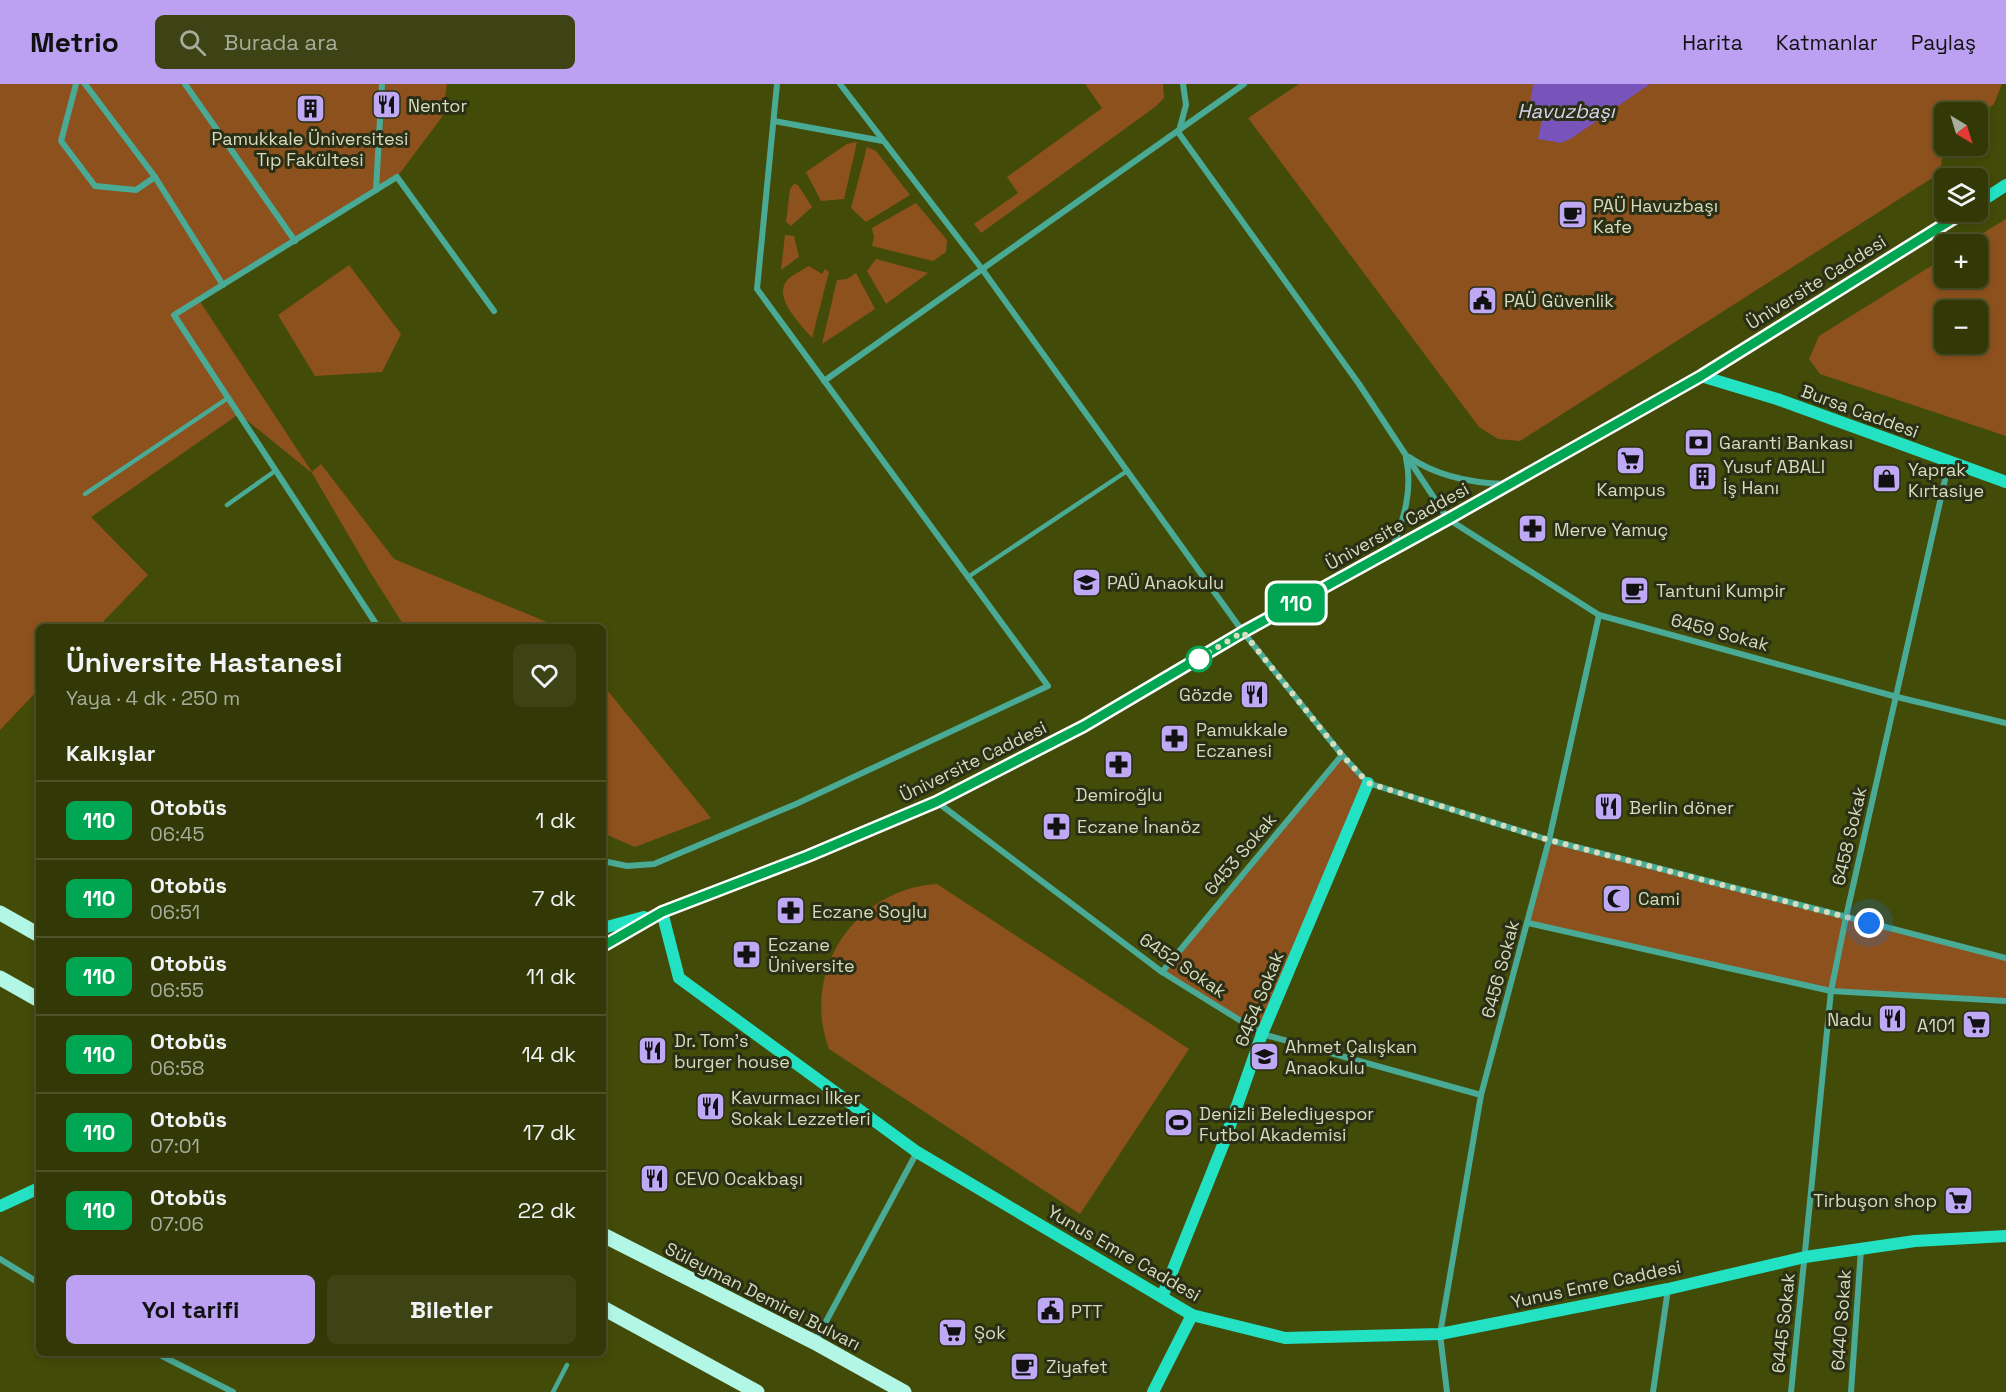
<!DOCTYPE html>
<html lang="tr">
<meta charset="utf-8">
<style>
:root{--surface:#323806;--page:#3d4314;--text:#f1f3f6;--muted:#a8ac9b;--line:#4d5228;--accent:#bca0f2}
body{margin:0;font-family:"Space Grotesk",sans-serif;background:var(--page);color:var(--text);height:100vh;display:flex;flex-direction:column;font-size:22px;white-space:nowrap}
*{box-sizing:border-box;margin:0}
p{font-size:20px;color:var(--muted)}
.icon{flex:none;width:33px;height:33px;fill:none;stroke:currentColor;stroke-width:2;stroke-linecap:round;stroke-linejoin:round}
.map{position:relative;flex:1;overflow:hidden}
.drawer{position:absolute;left:36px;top:540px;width:570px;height:732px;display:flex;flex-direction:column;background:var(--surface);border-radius:9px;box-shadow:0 3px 9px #0003,0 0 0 2px var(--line)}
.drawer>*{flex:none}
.badge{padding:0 12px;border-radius:9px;font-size:21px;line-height:39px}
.needle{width:39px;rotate:142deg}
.buttons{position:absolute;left:1934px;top:18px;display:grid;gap:12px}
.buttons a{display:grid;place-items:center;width:54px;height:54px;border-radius:9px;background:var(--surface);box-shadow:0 3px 9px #0003,0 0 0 2px var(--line);font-size:30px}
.you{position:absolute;width:30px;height:30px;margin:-15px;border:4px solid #fff;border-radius:50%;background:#1a73e8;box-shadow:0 0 0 9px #1a73e833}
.map>.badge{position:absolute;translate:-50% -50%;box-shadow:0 0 0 3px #fff}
h2{padding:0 30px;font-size:22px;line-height:54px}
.round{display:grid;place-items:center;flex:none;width:63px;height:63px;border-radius:9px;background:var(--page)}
.summary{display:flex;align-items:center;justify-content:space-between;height:102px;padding:0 30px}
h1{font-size:28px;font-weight:700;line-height:45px}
.action{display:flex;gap:12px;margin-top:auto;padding:12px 30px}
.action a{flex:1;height:69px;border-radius:9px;background:var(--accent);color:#111;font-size:24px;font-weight:700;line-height:69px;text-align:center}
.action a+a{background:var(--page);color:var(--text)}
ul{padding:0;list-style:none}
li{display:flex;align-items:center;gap:18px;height:78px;padding:0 30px;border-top:2px solid var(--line)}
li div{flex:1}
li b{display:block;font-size:22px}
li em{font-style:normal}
li .badge{min-width:66px;font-weight:700;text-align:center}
header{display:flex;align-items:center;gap:36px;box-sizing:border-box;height:84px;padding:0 30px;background:var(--accent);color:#111}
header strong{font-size:28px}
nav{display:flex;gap:33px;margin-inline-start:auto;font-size:21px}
.search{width:420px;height:54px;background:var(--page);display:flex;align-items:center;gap:15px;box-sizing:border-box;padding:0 21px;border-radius:9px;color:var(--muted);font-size:22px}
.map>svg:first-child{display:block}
.green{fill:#8d511d;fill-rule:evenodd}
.water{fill:#7853b9}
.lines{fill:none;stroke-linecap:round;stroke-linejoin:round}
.lane{stroke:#49aa96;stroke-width:4.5}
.street{stroke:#49aa96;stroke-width:6}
.secondary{stroke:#23e2c3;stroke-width:12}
.primary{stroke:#b2f7e6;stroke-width:15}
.line-casing{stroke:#fff;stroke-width:14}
.line{stroke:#00a651;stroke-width:9}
.walk{stroke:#d6dcbd;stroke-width:6;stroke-dasharray:0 10.8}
.stop-dot{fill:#fff;stroke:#00a651;stroke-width:3}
.labels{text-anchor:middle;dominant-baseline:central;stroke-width:6;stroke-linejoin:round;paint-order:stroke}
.poi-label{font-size:18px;fill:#d6dcbd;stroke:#2a2f15;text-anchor:start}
.street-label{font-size:18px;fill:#d6dcbd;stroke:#2a2f15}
.water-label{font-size:20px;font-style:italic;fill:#d9d2ed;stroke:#2a2f15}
</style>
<header>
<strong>Metrio</strong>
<div class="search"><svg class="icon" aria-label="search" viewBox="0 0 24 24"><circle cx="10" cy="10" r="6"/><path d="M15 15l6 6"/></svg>Burada ara</div>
<nav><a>Harita</a><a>Katmanlar</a><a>Paylaş</a></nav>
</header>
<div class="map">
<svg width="2006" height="1308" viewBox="0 0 2006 1308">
<rect width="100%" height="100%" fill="#434b08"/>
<g class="green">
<path d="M0,0H447L442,33L397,93L199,216L312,388L321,380L394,475L559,543H405L370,488L312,389L239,330L91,433L148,491L98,543H39V605L0,646Z"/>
<path d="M1085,0H1163L1164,14L1155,23L981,149L974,140L1018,109L1007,93L1102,24Z"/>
<path d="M1299,0H2002L1994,20L1977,33V28H1944V61L1940,89L1520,357L1498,355L1479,343L1248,34Z"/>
<path d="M857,58L844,115L821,117L806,88L847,60Z"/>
<path d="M867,63L876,67L910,111L866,138L851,124Z"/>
<path d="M794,100L798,101L812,123L791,142L786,138L790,105Z"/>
<path d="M916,119L947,156L946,168L933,177L872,162L874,153L872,144Z"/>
<path d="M2006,135V352L1820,290L1809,275L1819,252L1944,174V194H1977V160H1965ZM1977,226V260H1944V226Z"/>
<path d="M785,151L794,152L799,173L781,186Z"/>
<path d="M876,175L928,189L886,220L867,187Z"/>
<path d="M349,181L401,250L382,288L315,292L278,231Z"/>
<path d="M809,182L822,190L825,185L829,188L812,254C801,240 771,213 788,195C794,190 802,186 809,182Z"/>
<path d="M856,189L875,225L822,260L837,196L847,195Z"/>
<path d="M603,601L711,734L635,763L603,749Z"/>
<path d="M1342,671L1368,699L1262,950L1162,888Z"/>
<path d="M1549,756L2006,871V917L1831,907L1528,839Z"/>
<path d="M937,800L1189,965L1080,1130L829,965C800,887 855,805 937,800Z"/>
</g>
<path class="water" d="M1533,0H1650L1572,54L1561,59L1538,55C1541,40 1546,29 1530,20Z"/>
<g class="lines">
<g class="lane">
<path d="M85,410L228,314"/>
<path d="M227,421L275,387"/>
<path d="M968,493L1127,387"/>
<path d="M553,1308L567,1281"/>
</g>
<g class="street">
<path d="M76,0L61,57L95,102L136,106L155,93"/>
<path d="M85,0L155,93L223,201"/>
<path d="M185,0L295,157"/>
<path d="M840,0L982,185L1243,548L1342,671L1368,699L1549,756L2006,874"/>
<path d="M774,37L883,57"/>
<path d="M1179,47L1186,21L1183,0"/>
<path d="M1178,48L1359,300L1448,435L1599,531L1897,613L2006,639"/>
<path d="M376,106L382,0"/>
<path d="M824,297L1244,0"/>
<path d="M1409,373C1438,393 1471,399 1505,400"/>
<path d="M1393,463C1404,434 1413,405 1406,374"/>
<path d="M378,543L174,231L397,93L494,227"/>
<path d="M937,718L1162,888L1262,950L1481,1011"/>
<path d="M603,777L627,782L654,780L796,720L1048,602L757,205L777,0"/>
<path d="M1528,839L1831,907L2006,917"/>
<path d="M1162,888L1342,671"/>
<path d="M0,1175L39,1199"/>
<path d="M815,1258L917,1068"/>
<path d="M156,1269L233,1308"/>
<path d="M1447,1308L1440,1250L1481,1011L1549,756L1599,531"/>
<path d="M1653,1308L1668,1205"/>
<path d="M1791,1308L1831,907L1846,833L1949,378"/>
<path d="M1851,1308L1861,1165"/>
</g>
<g class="secondary">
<path d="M1977,120L2006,101"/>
<path d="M1701,292L1777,315L2006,398"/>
<path d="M662,828L679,894L917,1068L1192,1231L1285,1254L1440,1250L1668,1205L1805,1173L1915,1157L2006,1152"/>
<path d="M603,844L644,833"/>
<path d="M603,862L662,828L808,772L936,718L1084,642L1243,548L1448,435L1701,292L1964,128"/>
<path d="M0,1122L39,1104"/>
<path d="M1162,1213L1225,1056L1262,950L1368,699"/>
<path d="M1153,1308L1192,1231"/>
</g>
<g class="primary">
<path d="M0,829L39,851"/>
<path d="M0,894L39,916"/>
<path d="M603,1151L814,1258L904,1308"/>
<path d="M603,1224L757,1308"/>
</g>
</g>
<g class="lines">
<defs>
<path id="line" d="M603,862L662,828L808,772L936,718L1084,642L1243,548L1448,435L1701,292L1964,128"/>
</defs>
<use href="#line" class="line-casing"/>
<use href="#line" class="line"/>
<path class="walk" d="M1199,575L1190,580L1243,548L1342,671L1368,699L1549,756L1869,839"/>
</g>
<defs>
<symbol id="restaurant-square" viewBox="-11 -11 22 22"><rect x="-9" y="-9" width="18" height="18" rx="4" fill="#bfa9f4" stroke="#2a2f15"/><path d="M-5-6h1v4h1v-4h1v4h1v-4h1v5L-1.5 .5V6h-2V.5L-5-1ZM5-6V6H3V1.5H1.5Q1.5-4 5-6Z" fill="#111"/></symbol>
<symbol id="building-square" viewBox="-11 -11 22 22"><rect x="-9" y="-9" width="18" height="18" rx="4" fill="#bfa9f4" stroke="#2a2f15"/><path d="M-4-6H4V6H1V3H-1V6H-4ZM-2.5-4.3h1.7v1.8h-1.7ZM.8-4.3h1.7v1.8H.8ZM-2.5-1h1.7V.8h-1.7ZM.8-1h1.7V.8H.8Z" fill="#111"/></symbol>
<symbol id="cafe-square" viewBox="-11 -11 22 22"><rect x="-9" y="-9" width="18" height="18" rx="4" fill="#bfa9f4" stroke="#2a2f15"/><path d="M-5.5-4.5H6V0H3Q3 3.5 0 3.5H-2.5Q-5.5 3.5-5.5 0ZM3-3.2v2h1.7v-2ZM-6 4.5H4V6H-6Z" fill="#111"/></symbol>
<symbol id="civic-square" viewBox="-11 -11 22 22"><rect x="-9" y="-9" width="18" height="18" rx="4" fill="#bfa9f4" stroke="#2a2f15"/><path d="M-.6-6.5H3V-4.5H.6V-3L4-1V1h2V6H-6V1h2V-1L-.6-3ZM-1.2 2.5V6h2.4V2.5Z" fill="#111"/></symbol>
<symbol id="bank-square" viewBox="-11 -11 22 22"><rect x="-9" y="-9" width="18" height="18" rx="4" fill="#bfa9f4" stroke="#2a2f15"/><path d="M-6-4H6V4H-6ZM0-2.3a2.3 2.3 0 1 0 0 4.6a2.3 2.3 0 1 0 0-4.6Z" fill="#111"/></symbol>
<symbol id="supermarket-square" viewBox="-11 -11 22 22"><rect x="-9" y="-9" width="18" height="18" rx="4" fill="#bfa9f4" stroke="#2a2f15"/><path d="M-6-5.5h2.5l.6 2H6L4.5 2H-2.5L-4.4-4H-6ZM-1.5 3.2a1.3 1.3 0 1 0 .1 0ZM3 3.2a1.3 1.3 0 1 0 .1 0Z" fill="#111"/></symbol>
<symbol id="shop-square" viewBox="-11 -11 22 22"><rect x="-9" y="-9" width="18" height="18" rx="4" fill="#bfa9f4" stroke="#2a2f15"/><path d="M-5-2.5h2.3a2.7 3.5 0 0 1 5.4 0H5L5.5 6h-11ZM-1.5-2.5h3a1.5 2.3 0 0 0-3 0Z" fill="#111"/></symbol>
<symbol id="pharmacy-square" viewBox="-11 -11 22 22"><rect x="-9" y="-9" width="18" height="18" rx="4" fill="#bfa9f4" stroke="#2a2f15"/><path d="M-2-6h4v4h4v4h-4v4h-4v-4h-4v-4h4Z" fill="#111"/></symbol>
<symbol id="school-square" viewBox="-11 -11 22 22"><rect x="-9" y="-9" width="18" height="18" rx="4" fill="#bfa9f4" stroke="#2a2f15"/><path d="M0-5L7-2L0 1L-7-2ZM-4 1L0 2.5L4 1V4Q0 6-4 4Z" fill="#111"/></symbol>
<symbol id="mosque-square" viewBox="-11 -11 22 22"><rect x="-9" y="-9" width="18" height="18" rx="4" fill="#bfa9f4" stroke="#2a2f15"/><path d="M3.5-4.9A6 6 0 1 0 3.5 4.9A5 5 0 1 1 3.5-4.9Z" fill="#111"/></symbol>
<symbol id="stadium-square" viewBox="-11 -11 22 22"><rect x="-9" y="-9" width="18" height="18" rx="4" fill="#bfa9f4" stroke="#2a2f15"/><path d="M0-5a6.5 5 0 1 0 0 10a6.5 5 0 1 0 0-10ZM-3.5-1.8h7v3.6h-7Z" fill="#111"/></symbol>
</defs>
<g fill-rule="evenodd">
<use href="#restaurant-square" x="370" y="4" width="33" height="33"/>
<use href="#building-square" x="294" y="8" width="33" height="33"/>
<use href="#cafe-square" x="1556" y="114" width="33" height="33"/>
<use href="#civic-square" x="1466" y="200" width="33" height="33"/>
<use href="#bank-square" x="1682" y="342" width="33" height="33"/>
<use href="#supermarket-square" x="1614" y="360" width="33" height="33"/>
<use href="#building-square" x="1686" y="376" width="33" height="33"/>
<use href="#shop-square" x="1870" y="378" width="33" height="33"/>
<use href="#pharmacy-square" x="1516" y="428" width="33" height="33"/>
<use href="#school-square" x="1070" y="482" width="33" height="33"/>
<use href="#cafe-square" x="1618" y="490" width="33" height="33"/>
<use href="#restaurant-square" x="1238" y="594" width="33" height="33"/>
<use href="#pharmacy-square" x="1158" y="638" width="33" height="33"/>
<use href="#pharmacy-square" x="1102" y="664" width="33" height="33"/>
<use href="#restaurant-square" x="1592" y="706" width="33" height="33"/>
<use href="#pharmacy-square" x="1040" y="726" width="33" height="33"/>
<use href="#mosque-square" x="1600" y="798" width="33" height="33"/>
<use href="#pharmacy-square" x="774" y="810" width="33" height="33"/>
<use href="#pharmacy-square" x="730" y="854" width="33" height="33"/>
<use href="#restaurant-square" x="1876" y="918" width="33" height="33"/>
<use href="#supermarket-square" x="1960" y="924" width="33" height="33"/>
<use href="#restaurant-square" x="636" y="950" width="33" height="33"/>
<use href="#school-square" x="1248" y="956" width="33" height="33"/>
<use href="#restaurant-square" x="694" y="1006" width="33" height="33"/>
<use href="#stadium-square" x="1162" y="1022" width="33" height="33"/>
<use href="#restaurant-square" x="638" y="1078" width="33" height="33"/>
<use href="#supermarket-square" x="1942" y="1100" width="33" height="33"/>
<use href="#civic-square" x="1034" y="1210" width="33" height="33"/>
<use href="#supermarket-square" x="936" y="1232" width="33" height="33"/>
<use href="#cafe-square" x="1008" y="1266" width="33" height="33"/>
</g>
<circle class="stop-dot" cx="1199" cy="575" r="12"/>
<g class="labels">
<g class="poi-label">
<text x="408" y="21">Nentor</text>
<text x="310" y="54" text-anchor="middle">Pamukkale Üniversitesi<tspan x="310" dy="21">Tıp Fakültesi</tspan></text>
<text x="1593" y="121">PAÜ Havuzbaşı<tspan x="1593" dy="21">Kafe</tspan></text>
<text x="1504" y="216">PAÜ Güvenlik</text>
<text x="1719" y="358">Garanti Bankası</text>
<text x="1723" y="382">Yusuf ABALI<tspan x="1723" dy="21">İş Hanı</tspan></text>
<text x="1908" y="385">Yaprak<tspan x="1908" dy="21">Kırtasiye</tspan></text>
<text x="1631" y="405" text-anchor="middle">Kampus</text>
<text x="1554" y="445">Merve Yamuç</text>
<text x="1107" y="498">PAÜ Anaokulu</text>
<text x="1656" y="506">Tantuni Kumpir</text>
<text x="1233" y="610" text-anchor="end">Gözde</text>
<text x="1196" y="645">Pamukkale<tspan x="1196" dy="21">Eczanesi</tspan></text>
<text x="1119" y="710" text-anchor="middle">Demiroğlu</text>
<text x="1629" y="723">Berlin döner</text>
<text x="1077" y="742">Eczane İnanöz</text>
<text x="1638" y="814">Cami</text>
<text x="812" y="827">Eczane Soylu</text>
<text x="768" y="860">Eczane<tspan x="768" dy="21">Üniversite</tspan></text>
<text x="1872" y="935" text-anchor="end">Nadu</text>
<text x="1955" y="941" text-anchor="end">A101</text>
<text x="674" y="956">Dr. Tom’s<tspan x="674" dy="21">burger house</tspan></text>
<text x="1285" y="962">Ahmet Çalışkan<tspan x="1285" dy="21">Anaokulu</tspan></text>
<text x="731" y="1013">Kavurmacı İlker<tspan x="731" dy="21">Sokak Lezzetleri</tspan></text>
<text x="1199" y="1029">Denizli Belediyespor<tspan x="1199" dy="21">Futbol Akademisi</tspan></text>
<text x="675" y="1094">CEVO Ocakbaşı</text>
<text x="1937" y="1116" text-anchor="end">Tirbuşon shop</text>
<text x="1071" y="1227">PTT</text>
<text x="974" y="1248">Şok</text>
<text x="1046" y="1282">Ziyafet</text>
</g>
<g class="street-label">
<text transform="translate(1816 198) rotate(-32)">Üniversite Caddesi</text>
<text transform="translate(1860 327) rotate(20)">Bursa Caddesi</text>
<text transform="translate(1397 442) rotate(-29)">Üniversite Caddesi</text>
<text transform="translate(1720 548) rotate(15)">6459 Sokak</text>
<text transform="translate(973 677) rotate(-26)">Üniversite Caddesi</text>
<text transform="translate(1849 752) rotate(-77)">6458 Sokak</text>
<text transform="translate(1240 770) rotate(-50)">6453 Sokak</text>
<text transform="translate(1183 881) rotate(34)">6452 Sokak</text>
<text transform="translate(1500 885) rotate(-75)">6456 Sokak</text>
<text transform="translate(1259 915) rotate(-68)">6454 Sokak</text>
<text transform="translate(1124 1169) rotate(30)">Yunus Emre Caddesi</text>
<text transform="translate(1596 1200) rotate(-12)">Yunus Emre Caddesi</text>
<text transform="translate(763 1212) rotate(27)">Süleyman Demirel Bulvarı</text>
<text transform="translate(1841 1236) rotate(-86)">6440 Sokak</text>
<text transform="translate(1783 1239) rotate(-84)">6445 Sokak</text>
</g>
<g class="water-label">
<text x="1566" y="27">Havuzbaşı</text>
</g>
</g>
</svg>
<div class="buttons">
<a><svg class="needle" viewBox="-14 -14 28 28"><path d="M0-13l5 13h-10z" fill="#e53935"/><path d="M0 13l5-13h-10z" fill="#a8ac9b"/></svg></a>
<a><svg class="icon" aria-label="layers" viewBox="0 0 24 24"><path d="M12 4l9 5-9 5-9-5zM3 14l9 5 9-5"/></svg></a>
<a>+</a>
<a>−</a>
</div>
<div class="you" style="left:1869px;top:839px"></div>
<b class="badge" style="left:1296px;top:519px;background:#00a651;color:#fff">110</b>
<section class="drawer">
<div class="summary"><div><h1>Üniversite Hastanesi</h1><p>Yaya · 4 dk · 250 m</p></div><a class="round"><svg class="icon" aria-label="heart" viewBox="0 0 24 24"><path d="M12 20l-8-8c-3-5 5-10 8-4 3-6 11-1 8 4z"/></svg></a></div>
<h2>Kalkışlar</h2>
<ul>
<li><span class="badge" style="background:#00a651;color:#fff">110</span><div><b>Otobüs</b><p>06:45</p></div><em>1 dk</em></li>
<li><span class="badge" style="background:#00a651;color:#fff">110</span><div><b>Otobüs</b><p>06:51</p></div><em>7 dk</em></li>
<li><span class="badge" style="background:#00a651;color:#fff">110</span><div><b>Otobüs</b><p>06:55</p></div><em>11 dk</em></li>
<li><span class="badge" style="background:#00a651;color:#fff">110</span><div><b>Otobüs</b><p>06:58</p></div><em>14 dk</em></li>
<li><span class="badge" style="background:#00a651;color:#fff">110</span><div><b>Otobüs</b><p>07:01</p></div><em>17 dk</em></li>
<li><span class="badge" style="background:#00a651;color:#fff">110</span><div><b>Otobüs</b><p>07:06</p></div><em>22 dk</em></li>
</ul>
<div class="action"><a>Yol tarifi</a><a>Biletler</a></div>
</section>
</div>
